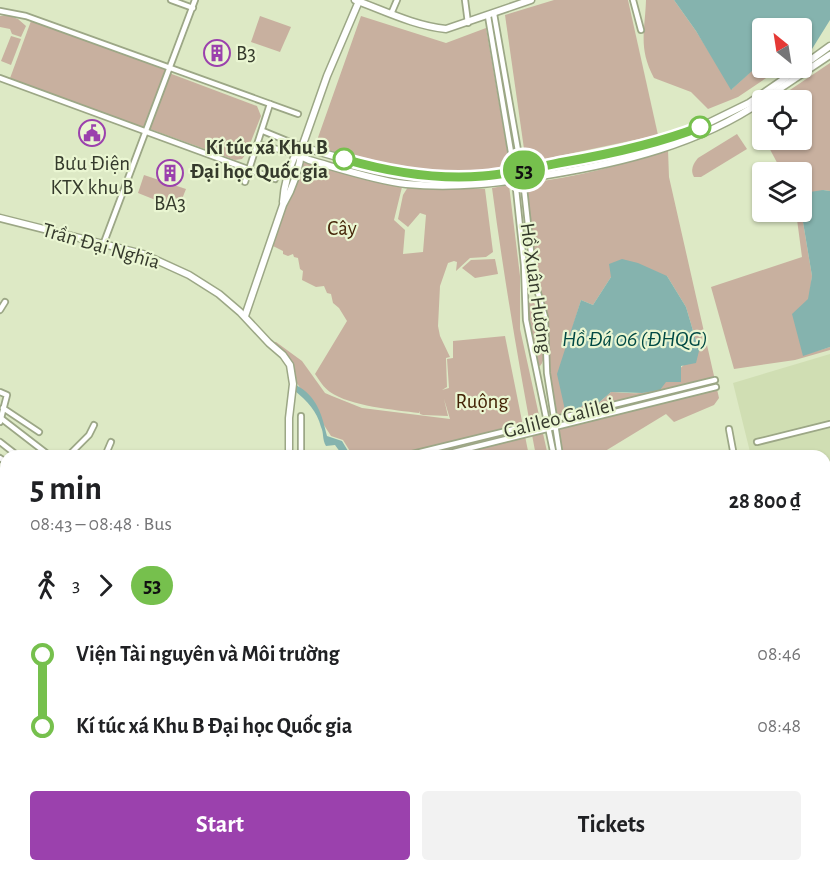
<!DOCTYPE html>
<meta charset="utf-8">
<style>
:root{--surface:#fff;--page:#f2f2f2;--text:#202124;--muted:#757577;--accent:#9b41ad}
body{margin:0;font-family:"Alegreya Sans",sans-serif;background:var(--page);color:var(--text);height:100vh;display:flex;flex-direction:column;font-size:22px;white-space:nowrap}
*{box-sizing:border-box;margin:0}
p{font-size:20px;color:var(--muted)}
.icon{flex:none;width:33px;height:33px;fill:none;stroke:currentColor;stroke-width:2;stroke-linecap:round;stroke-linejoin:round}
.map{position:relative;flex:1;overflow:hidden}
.side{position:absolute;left:0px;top:450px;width:831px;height:422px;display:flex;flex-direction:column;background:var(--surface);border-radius:18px 18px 0 0;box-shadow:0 2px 4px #0004}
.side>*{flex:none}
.badge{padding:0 12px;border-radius:20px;font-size:21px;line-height:39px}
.needle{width:39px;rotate:330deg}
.controls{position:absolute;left:752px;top:18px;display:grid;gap:12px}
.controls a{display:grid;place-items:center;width:60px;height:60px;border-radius:6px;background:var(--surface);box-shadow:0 2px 4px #0004;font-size:30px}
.map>.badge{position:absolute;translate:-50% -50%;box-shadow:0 0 0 3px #fff}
.legs{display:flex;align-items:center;gap:9px;height:66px;padding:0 30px;font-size:20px}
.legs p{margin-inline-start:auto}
.summary{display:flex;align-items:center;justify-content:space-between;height:102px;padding:0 30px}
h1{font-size:33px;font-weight:700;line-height:45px}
.cta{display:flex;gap:12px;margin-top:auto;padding:12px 30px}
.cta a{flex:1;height:69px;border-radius:6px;background:var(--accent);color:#fff;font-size:24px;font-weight:700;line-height:69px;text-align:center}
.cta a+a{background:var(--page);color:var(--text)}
ul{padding:0 30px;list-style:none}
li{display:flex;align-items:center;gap:21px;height:72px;font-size:22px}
li i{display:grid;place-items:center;width:9px;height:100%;margin:0 8px;background:currentColor}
li i::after{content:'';width:15px;height:15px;margin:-8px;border:4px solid;border-radius:50%;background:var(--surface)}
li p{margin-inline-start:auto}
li:first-child i{background:linear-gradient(#0000 50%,currentColor 0)}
li:last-child i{background:linear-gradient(currentColor 50%,#0000 0)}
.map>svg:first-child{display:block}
.built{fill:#d0deb3}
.green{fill:#c8b09f;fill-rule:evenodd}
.water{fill:#85b3ae}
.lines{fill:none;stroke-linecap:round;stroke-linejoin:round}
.street-casing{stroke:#9ca786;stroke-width:8}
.secondary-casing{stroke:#9ca786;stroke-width:9}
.street{stroke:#fff;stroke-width:4.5}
.secondary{stroke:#fff;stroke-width:6}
.line-1-casing{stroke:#fff;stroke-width:14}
.line-1{stroke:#76c04d;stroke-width:9}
.stop-1-dot{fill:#fff;stroke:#76c04d;stroke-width:3}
.labels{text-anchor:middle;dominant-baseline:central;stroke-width:4.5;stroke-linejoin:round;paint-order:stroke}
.poi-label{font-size:21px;fill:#353a2c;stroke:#eaf6d2}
.stop-label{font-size:21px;font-weight:bold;fill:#353a2c;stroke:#eaf6d2;text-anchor:end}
.park-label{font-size:21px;fill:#442306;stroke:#eaf6d2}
.street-label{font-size:21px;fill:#353a2c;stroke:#eaf6d2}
.water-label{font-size:22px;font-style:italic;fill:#004944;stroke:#eaf6d2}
</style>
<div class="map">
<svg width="830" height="871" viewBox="0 0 830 871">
<rect width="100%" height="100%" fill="#dde9c5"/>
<g class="built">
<path d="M830,354V647L825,648V456H751L733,383Z"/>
<path d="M830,745V821L829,822L825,804V751Z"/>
</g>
<g class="green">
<path d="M554,0H628L658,135L526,163L505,15Z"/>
<path d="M646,0H674L696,31L732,89L760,63L762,62V68H781L738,97L708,109L691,92L654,78C638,48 645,31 646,0Z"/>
<path d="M7,15L18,19L26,26L21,37L12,34L10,29L0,27V16Z"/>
<path d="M260,16L291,27L280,52L251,42Z"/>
<path d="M361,16L446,43L486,28L510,167C467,174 420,175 377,165C356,159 335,152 315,146Z"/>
<path d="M31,21L170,69L145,132L9,81Z"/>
<path d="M11,36L21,39L11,65L1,61Z"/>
<path d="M830,63V191L823,190L801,210L812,276L803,355L830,347V350L795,360L734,369L711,287L802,257L796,212H801V172H782L765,140H801V100H775Z"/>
<path d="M169,73L257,106L261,116L246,154L242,159L235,160L150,129Z"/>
<path d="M737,134L747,149L701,177H694C690,170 693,164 698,158Z"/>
<path d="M668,150L669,177L719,398L714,405L674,422L666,414L597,456H563L549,370V326L535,286L526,183C575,178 621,165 668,150ZM667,276L686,307L699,351C683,364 661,392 639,393C630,394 620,392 611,392L596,405L586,402L570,336L581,300L593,305L611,277Z"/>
<path d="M305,162L402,187L394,220L405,230L403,254L423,252L426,215L420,213L408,227L398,219L403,195L408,187L485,189L493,252L486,257L470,258L456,271L457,262L454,261L448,263L440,286L438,326L440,336L450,357L446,358L447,387L442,390L449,388L447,359L453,358V341L505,336L529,456H353L343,440L331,436L293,377L290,359L271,343L276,342L302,361L325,393L332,396L362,408L450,419L444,399L448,416L423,415L420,414L419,411V413C395,410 350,406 330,392C324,388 319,380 315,374L347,321L339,308L333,303L331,294L327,293L324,286L316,287L302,280L303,271L300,269L298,258L294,257L293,254L288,256L283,254V251L273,246L298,169Z"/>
<path d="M144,175L186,189L178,209L138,193Z"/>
<path d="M509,185L520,276V329L548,456H536C519,367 504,278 492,188Z"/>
<path d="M495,259L498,274L475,278L462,268L471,260Z"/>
<path d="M532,297C538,312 551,354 540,366L537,365L530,336L527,300Z"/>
</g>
<g class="water">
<path d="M674,0H830V20L812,49L801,52V28H762V62L731,90L696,31Z"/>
<path d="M823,190L830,191V347L803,356L792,314L808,299L812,276L801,210L810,192Z"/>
<path d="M622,259L638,263L667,276L686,307L699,351L696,363L681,366V382H666L660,390L642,393L611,392L596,405L586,402L575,413L565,410L557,374L581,300L593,305L611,277L609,264Z"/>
<path d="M296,385C317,396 322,415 327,436L342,441L351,456H343L335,445L326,446C322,439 324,433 321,427C317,411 307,401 295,391Z"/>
</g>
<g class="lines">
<defs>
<g id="street">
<path d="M171,0L193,8"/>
<path d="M465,0L468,23"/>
<path d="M633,0L641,30"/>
<path d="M0,11L26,16L298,114"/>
<path d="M391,14L397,0"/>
<path d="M494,14L523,179L534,279L545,317L547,373L560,456"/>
<path d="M488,16L514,170L524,265L526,320L554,456"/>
<path d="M0,78L275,179"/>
<path d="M263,131L302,147"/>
<path d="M258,144L296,154"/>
<path d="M245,182L270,104"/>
<path d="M103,245L195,0"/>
<path d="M0,310L5,302"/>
<path d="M0,392L7,395L0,422"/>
<path d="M3,408L39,432"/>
<path d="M2,419L50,456"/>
<path d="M729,429L734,456"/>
<path d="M0,442L18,456"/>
<path d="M757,442L830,424"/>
<path d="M68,456L89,435L94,425"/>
<path d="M105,456L111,442"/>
<path d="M301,456V416"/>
<path d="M404,456L715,380"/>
<path d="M438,456L716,387"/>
<path d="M0,458L6,462"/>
<path d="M825,474L830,473"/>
<path d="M0,478L6,468"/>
<path d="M0,490L6,494"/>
<path d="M825,530L830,529"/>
<path d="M825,534L830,555"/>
<path d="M0,550L6,539"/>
<path d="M0,628L6,619"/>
<path d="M0,781L6,782"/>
<path d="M0,850L6,851"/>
<path d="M116,866L140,871"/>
<path d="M634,866L635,871"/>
<path d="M641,866L642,871"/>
<path d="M822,866L824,871"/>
<path d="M22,871L23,866"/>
<path d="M377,871L388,866"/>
</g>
<g id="secondary">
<path d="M355,0C385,11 415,26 446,29L531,0"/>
<path d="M801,67L830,46"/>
<path d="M763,100L830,55"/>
<path d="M302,147L376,168L405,174L457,176H487L590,158L668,139L700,127L749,103L800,68"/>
<path d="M296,154L309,160C338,168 377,181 406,184C455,189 500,183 547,175C621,163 700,144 762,101"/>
<path d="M283,202C284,186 289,166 297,152"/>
<path d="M0,218L143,254L189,275L219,294L240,312L269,343L283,355L290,365L293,384L289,418V456"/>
<path d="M245,316L283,205C293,188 300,166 302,147L327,76L359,1"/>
<path d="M0,689L6,692"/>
<path d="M283,871V866"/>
<path d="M293,871V866"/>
</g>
</defs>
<use href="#street" class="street-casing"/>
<use href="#secondary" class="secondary-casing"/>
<use href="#street" class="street"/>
<use href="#secondary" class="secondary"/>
</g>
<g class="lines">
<defs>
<path id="line-1" d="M344,159C389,172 436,180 483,176C510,174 537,167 564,162C610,154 657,144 700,127"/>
</defs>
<use href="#line-1" class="line-1-casing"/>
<use href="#line-1" class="line-1"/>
</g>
<defs>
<symbol id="building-ring" viewBox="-11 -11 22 22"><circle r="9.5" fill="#eaf6d2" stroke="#9b41ad" stroke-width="1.5"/><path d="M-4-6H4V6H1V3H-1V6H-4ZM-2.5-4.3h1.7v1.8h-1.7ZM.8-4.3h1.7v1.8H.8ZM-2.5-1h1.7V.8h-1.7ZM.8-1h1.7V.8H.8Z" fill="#9b41ad"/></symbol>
<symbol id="civic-ring" viewBox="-11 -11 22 22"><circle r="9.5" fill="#eaf6d2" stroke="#9b41ad" stroke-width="1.5"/><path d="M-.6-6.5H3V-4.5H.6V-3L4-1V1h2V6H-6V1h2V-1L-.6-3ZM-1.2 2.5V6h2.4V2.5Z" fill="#9b41ad"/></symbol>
</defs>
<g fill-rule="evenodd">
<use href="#building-ring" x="202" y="38" width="30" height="30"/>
<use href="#civic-ring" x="77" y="118" width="30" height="30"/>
<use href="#building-ring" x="155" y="158" width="30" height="30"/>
</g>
<g class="stop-1-dot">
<circle cx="700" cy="127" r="10"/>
<circle cx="344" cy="159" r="10"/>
</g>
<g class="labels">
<g class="poi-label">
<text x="236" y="53" text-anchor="start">B3</text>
<text x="92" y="163">Bưu Điện<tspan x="92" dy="24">KTX khu B</tspan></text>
<text x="170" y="203">BA3</text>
</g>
<g class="stop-label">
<text x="328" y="147">Kí túc xá Khu B<tspan x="328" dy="24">Đại học Quốc gia</tspan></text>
</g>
<g class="park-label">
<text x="342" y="228">Cây</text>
<text x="482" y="401">Ruộng</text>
</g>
<g class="street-label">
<text transform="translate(101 246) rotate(16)">Trần Đại Nghĩa</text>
<text transform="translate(536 288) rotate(82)">Hồ Xuân Hương</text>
<text transform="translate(559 418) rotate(-14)">Galileo Galilei</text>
</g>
<g class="water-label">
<text x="635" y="339">Hồ Đá 06 (ĐHQG)</text>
</g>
</g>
</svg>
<div class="controls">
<a><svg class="needle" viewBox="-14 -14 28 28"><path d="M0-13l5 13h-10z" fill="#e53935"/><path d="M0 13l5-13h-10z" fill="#757577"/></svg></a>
<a><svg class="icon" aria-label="locate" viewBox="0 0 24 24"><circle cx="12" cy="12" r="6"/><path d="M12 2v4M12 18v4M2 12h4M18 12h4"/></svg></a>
<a><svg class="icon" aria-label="layers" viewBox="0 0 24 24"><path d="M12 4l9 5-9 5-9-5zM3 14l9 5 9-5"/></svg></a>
</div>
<b class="badge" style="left:524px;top:170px;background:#76c04d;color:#111">53</b>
<section class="side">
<div class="summary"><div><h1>5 min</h1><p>08:43 – 08:48 · Bus</p></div><b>28 800 ₫</b></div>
<div class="legs"><svg class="icon" aria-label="walk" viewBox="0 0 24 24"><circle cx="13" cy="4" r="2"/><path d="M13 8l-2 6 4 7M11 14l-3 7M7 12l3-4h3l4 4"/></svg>3<svg class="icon" aria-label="forward" viewBox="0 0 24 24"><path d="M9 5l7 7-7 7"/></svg><b class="badge" style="background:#76c04d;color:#111">53</b></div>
<ul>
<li><i style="color:#76c04d"></i><b>Viện Tài nguyên và Môi trường</b><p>08:46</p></li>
<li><i style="color:#76c04d"></i><b>Kí túc xá Khu B Đại học Quốc gia</b><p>08:48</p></li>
</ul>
<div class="cta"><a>Start</a><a>Tickets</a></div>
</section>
</div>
